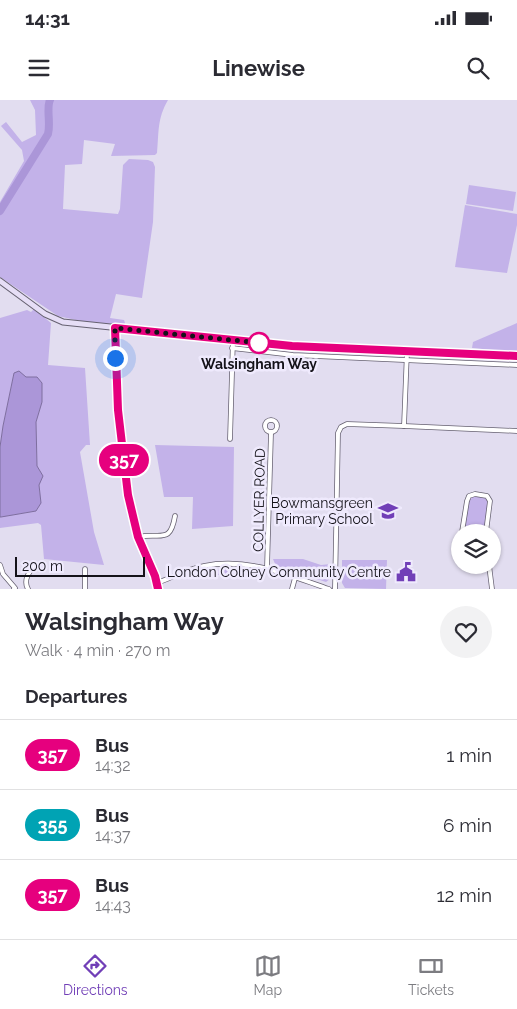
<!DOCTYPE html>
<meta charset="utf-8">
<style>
:root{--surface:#fff;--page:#f2f2f3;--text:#2b2b33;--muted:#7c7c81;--line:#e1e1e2;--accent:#713fb7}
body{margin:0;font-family:Raleway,sans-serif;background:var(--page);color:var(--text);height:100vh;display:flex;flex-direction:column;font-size:19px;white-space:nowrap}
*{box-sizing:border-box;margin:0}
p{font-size:16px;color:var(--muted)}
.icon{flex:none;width:28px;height:28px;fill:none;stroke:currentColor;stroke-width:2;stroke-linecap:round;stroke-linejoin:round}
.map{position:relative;height:489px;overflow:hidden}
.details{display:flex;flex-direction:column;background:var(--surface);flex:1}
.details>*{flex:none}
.badge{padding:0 10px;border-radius:16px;font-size:18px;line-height:32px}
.buttons{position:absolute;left:451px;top:424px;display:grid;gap:10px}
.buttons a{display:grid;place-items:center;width:50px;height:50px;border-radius:50%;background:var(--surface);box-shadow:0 1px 4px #0004;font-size:25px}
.scale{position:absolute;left:15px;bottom:12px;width:130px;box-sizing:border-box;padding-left:5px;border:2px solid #141219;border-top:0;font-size:14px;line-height:18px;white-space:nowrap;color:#141219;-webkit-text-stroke:4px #efeafd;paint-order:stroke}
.you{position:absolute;width:25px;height:25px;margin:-12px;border:4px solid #fff;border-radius:50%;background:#1a73e8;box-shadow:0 0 0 8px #1a73e833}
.map>.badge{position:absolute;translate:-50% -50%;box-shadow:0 0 0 2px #fff}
h2{padding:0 25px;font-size:19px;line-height:45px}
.round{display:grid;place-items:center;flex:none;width:52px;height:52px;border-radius:26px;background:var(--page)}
.summary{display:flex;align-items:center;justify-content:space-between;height:85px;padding:0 25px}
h1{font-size:24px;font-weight:700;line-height:38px}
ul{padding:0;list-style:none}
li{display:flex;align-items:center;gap:15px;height:70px;padding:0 25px;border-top:1px solid var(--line)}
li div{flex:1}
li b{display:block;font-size:19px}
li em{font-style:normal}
li .badge{min-width:55px;font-weight:700;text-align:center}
.status{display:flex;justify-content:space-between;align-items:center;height:35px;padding:0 25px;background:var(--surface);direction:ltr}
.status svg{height:14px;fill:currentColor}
header{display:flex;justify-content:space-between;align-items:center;height:65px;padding:0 25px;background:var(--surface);font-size:22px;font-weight:700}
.tab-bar{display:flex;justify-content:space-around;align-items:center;height:70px;border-top:1px solid var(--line);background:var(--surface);font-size:14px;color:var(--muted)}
.tab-bar a{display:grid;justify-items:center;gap:2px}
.tab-bar .active{color:var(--accent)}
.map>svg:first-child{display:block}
.green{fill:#c3b2e9}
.water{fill:#ab96d8;stroke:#7e6e9f}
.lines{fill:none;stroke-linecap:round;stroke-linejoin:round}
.river{stroke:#ab96d8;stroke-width:8}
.minor-casing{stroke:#666171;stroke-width:5.5}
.secondary-casing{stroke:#666171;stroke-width:7}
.minor{stroke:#fff;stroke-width:4}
.secondary{stroke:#e6def6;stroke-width:5}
.line-casing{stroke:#fff;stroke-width:11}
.line{stroke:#e6007e;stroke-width:8}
.walk{stroke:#141219;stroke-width:5;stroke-dasharray:0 9}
.stop-dot{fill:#fff;stroke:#e6007e;stroke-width:2.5}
.labels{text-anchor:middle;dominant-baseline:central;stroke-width:5;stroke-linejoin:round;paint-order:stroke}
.stop-label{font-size:14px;font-weight:bold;fill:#141219;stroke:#efeafd}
.street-label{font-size:14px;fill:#141219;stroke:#efeafd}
.poi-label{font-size:14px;fill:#141219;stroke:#efeafd;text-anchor:end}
</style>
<div class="status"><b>14:31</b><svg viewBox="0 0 49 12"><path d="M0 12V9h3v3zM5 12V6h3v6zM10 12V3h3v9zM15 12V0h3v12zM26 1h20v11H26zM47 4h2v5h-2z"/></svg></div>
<header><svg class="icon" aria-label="menu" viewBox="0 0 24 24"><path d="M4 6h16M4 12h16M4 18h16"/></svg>Linewise<svg class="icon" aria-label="search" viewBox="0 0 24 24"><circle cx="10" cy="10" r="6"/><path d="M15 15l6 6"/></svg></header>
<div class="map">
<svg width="517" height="489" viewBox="0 0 517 489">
<rect width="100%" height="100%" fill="#e2ddf0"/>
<g class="green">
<path d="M30,0H168C157,19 159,32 157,53L155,55L111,56L115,44L84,40L82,64L65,65L63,109L118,114L120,109L123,65L129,59L148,60L153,62L155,67L153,122L142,198L116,194L110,218L124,220L125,223L124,225L80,221L58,216L0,177V102L24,61L22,50L1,26L6,22L22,42L36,35L35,10Z"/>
<path d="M469,85L516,92L513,111L466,104Z"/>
<path d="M465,105L517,114V125L507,173L455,167Z"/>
<path d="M34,209L51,223L48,265L85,268L90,345H86L80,352L94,432L104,465L44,459L41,425L38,423L0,428V417L36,411L41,403L39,385L42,376L37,366L36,322L42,302L26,277L14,273L3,326L0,347V218L27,210L31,212Z"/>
<path d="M517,223V252L472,248L473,242Z"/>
<path d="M155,345L234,347L233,426L192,429L193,397H164Z"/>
<path d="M474,395L483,396L489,401L485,421L486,423L485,432H464L469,398Z"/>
<path d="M273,459H303L321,465L331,464V478L326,482L276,466Z"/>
<path d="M342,460H387L386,489L345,488L342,483Z"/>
<path d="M227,469L262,473L258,477L218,475L213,470Z"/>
</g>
<path class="water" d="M19,271L26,277H37L42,283V302L36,322L37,366L43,376L39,385L41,403L36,411L1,417H0V347L3,326L14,273Z"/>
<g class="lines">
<path class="river" d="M0,111L48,34C51,23 46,8 50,0"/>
<defs>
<g id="minor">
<path d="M115,228L117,296L128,395L138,437L155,476L158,489"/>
<path d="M232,248L293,255L517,265"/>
<circle cx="271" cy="326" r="6"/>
<path d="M404,326L517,331"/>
<path d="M230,339L233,239"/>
<path d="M462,432L467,401L469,396L475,394L487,396L490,401L486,432"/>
<path d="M138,437C161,432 170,445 175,416"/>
<path d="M0,465L3,474L15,488L14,489"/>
<path d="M489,465L492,489"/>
<path d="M267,468L271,333"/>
<path d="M85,469V489"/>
<path d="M157,483C173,477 188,469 204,466C248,457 288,475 329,489"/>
<path d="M28,489C23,480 29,472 35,465"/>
<path d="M292,489L295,478"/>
<path d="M335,489L338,333L341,327L347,324L404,326L407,251"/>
</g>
<path id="secondary" d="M0,181L45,214L63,222L292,246L517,256"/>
</defs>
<use href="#minor" class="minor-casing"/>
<use href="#secondary" class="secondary-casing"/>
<use href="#minor" class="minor"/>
<use href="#secondary" class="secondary"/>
</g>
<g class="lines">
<defs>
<path id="line" d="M158,489L155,476L138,437L128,395L118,310L115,228L292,246L517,256"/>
</defs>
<use href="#line" class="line-casing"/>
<use href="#line" class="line"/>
<path class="walk" d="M115,258V228L261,243H259"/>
</g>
<defs>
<symbol id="school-bare" viewBox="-9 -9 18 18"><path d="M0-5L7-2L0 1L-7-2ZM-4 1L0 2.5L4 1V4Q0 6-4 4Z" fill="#713fb7" stroke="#efeafd" stroke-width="2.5" paint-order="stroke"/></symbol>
<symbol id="civic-bare" viewBox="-9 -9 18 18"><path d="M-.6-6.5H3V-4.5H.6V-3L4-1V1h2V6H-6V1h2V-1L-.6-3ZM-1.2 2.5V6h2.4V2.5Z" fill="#713fb7" stroke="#efeafd" stroke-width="2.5" paint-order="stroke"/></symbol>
</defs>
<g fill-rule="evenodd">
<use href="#school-bare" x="374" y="397" width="28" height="28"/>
<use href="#civic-bare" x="392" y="458" width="28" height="28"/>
</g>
<circle class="stop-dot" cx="259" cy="243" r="10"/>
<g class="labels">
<g class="stop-label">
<text x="259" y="264">Walsingham Way</text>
</g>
<g class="street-label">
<text transform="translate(259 400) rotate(-89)">COLLYER ROAD</text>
</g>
<g class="poi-label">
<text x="373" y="403">Bowmansgreen<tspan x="373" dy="16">Primary School</tspan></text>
<text x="391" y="472">London Colney Community Centre</text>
</g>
</g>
</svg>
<div class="buttons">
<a><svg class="icon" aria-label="layers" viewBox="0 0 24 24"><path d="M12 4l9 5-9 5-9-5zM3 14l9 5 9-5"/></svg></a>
</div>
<div class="scale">200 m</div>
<div class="you" style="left:115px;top:258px"></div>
<b class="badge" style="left:124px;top:360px;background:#e6007e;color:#fff">357</b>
</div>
<section class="details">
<div class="summary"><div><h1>Walsingham Way</h1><p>Walk · 4 min · 270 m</p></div><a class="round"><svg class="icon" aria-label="heart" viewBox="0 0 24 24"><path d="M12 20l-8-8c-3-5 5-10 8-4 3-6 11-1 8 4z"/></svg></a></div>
<h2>Departures</h2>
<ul>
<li><span class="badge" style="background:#e6007e;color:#fff">357</span><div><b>Bus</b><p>14:32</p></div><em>1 min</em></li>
<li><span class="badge" style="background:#00a3b4;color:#fff">355</span><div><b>Bus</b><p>14:37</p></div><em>6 min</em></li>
<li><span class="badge" style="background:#e6007e;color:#fff">357</span><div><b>Bus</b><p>14:43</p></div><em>12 min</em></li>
</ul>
</section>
<nav class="tab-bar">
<a class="active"><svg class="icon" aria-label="directions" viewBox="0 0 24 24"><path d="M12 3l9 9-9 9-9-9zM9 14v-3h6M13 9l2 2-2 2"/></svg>Directions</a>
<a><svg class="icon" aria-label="map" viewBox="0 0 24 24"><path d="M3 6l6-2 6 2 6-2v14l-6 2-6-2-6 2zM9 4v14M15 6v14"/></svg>Map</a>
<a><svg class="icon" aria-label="tickets" viewBox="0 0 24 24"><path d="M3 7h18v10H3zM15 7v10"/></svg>Tickets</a>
</nav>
